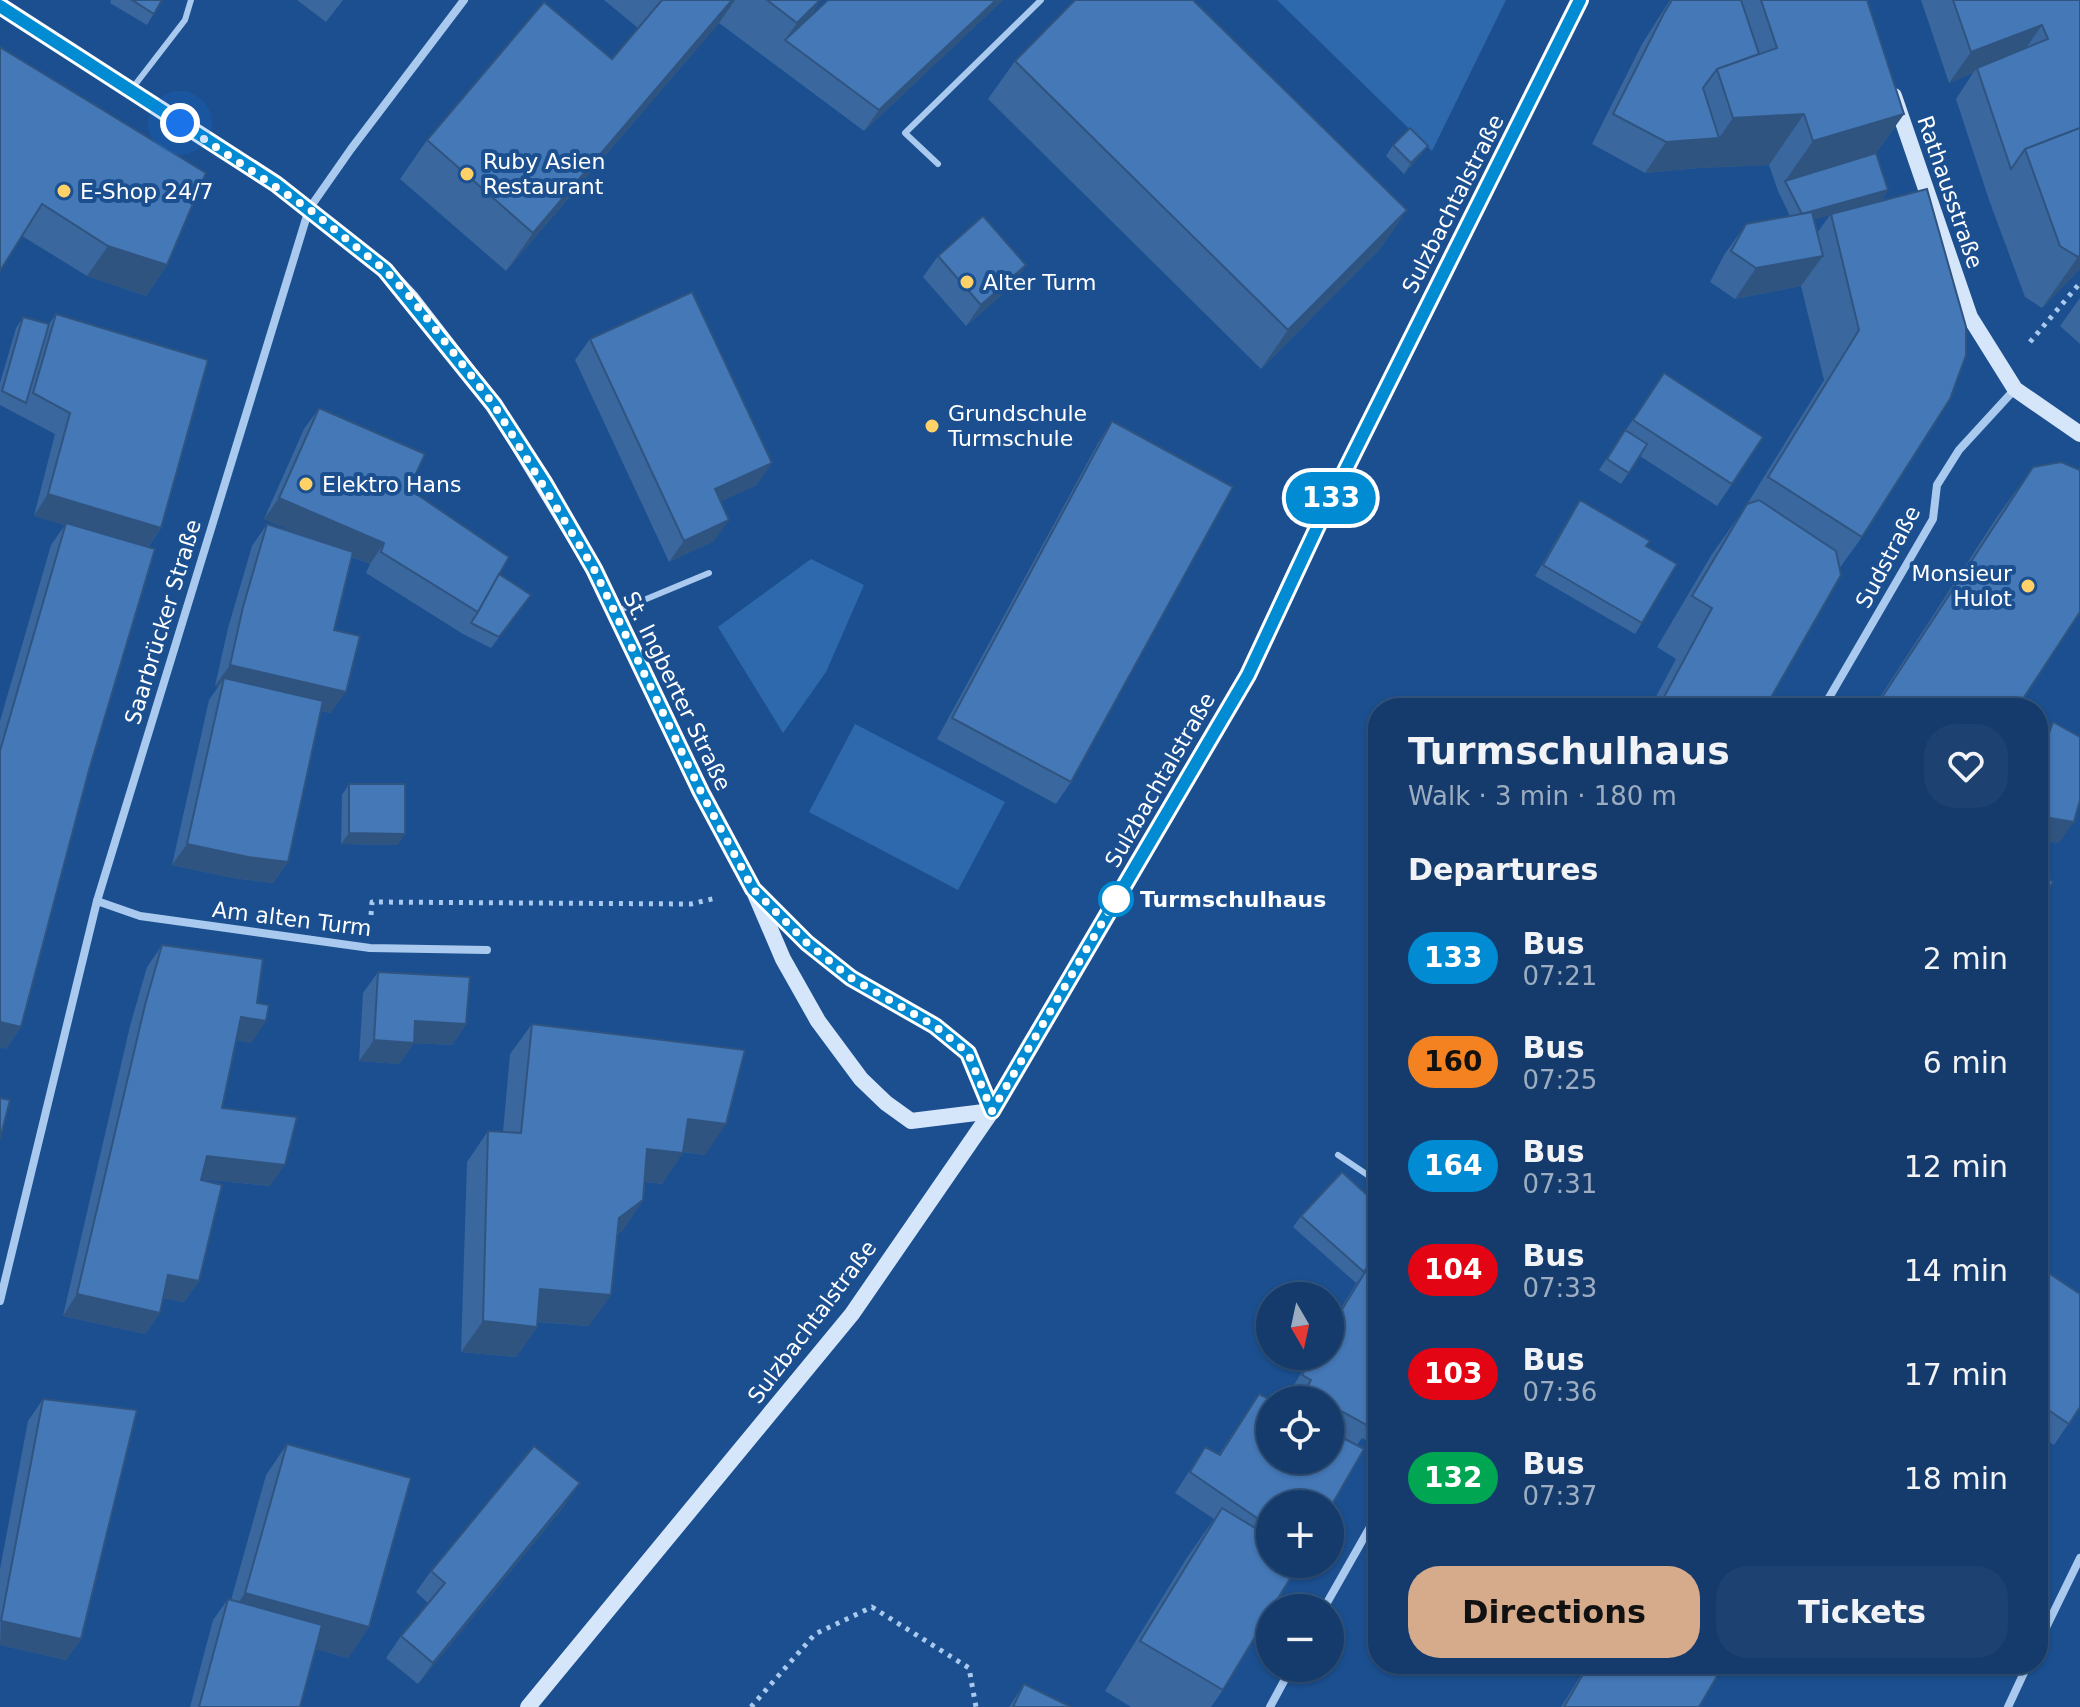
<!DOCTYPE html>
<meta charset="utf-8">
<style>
:root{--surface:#143b6b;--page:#1d4271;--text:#f1f3f6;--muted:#9dadc1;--line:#33557e;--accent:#d6ab8b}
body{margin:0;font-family:"DejaVu Sans",sans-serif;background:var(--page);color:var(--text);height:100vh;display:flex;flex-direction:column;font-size:30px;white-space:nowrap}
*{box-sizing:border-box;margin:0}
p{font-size:26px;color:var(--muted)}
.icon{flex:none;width:44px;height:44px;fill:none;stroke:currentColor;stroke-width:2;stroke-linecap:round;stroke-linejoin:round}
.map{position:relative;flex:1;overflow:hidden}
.drawer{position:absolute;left:1368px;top:698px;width:680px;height:976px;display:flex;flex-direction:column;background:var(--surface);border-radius:32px;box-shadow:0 2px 6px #0004,0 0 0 2px var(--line)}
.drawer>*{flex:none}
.badge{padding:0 16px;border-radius:26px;font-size:28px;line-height:52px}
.needle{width:52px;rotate:171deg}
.controls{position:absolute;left:1256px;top:1282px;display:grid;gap:16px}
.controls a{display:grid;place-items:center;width:88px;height:88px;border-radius:50%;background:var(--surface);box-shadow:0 2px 6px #0004,0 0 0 2px var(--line);font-size:40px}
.you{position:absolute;width:40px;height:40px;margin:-20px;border:6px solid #fff;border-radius:50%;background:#1a73e8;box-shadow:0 0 0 12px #1a73e833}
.map>.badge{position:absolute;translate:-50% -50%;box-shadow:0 0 0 4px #fff}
h2{padding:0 40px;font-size:30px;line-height:72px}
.round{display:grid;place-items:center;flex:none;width:84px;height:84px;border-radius:32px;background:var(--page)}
.headline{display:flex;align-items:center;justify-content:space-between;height:136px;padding:0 40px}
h1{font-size:38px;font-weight:700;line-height:60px}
.primary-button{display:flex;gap:16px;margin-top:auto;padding:16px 40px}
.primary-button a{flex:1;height:92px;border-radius:32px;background:var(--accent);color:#111;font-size:32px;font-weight:700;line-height:92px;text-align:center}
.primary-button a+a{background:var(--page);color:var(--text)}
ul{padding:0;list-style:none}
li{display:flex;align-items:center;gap:24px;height:104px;padding:0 40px}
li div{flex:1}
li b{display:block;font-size:30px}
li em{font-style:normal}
li .badge{min-width:88px;font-weight:700;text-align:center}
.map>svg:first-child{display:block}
.green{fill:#2e69ad}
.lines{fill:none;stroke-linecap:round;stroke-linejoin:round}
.path{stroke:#a9c9ee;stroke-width:5;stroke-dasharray:4 6;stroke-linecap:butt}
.lane{stroke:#a9c9ee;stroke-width:6}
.street{stroke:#a9c9ee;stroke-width:8}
.secondary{stroke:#d6e6fa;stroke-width:16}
.wall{fill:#3a679d;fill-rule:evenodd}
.shaded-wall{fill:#305480}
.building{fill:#4478b7;stroke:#305480;stroke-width:2}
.line-casing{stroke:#fff;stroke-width:18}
.line{stroke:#008bd2;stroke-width:12}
.walk{stroke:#fff;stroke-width:8;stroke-dasharray:0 14.4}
.poi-dot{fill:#ffd166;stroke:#1b4f8f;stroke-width:3}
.stop-dot{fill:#fff;stroke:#008bd2;stroke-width:4}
.labels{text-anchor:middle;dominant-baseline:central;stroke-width:8;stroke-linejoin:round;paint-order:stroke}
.poi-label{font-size:22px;fill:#fff;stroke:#1b4f8f;text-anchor:start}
.street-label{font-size:22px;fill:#fff;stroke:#1b4f8f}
.stop-label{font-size:22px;font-weight:bold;fill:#fff;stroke:#1b4f8f;text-anchor:start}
</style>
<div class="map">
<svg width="2080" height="1707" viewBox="0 0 2080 1707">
<rect width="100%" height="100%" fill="#1b4f8f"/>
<g class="green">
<path d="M1277,0H1506L1432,151Z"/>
<path d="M811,559L864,585L826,672L783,733L718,627Z"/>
<path d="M855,724L1005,802L958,890L809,812Z"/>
</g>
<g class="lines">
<g class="path">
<path d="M2030,342L2080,283"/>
<path d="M371,915L372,902L691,904L716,898"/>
<path d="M751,1707L815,1634L872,1607L969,1668L976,1707"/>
</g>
<g class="lane">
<path d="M131,90L185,20L191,0"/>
<path d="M938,164L905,133L1041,0"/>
<path d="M615,612L709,573"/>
<path d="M1338,1155L1378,1182"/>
</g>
<g class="street">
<path d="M1823,708L1933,519L1937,485L1959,450L2015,389"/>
<path d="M97,901L140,916L370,948L487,950"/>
<path d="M0,1301L97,901L309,209L351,149L464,0"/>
<path d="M1324,1608L1378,1513"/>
<path d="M2038,1644L2080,1558"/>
<path d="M1270,1707L1291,1668"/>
<path d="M2008,1707L2028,1664"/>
</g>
<g class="secondary">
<path d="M0,6L276,184L385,270L411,298L494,405L594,569L701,792L753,889L783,959L818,1021L861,1079L886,1103L911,1121L992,1111"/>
<path d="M1894,96L1970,317L2015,389L2080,434"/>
<path d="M759,895L807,943L851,978L935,1026L968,1053L992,1111"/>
<path d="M528,1707L852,1314L992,1111L1248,675L1295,572L1580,0"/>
</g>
</g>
<g class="wall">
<path d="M111,0H162L147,25L110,3Z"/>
<path d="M297,0H343L326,22Z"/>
<path d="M604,0H821L808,19L1003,0L864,131L719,23L506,271L400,179L427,140L612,59L638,28Z"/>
<path d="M1670,0H1867L1904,114L1876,153L1888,190L1881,201L1862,537L1839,569L1765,708H1650L1676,659L1657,647L1712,554L1744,509L1824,380L1801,286L1735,299L1710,282L1724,255L1746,224L1790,216L1778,191L1769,165L1698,168L1645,173L1592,144L1642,44ZM1830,215L1817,233L1814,219Z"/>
<path d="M1921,0H2080V269L2042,308L2025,297L1989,200L1956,99L1973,73L1949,83Z"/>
<path d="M0,47L167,265L146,296L87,276L22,236Z"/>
<path d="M1015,61L1407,210L1380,249L1261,369L988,99Z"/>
<path d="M1393,145L1428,146L1420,156L1404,174L1386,156Z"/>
<path d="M938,256L1026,265L1012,286L966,326L923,277Z"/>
<path d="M2080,298V344L2060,326Z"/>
<path d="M56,314L161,528L148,547L21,1027L6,1049L0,1047V721L51,545L65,525L34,516L55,434L0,405V383L16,328L23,317L49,324Z"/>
<path d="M590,339L757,485L720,501L714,541L669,562L575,360Z"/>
<path d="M1664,373L1732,484L1717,506L1640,456L1621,484L1599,470Z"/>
<path d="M319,408L409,489L499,574L523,606L491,648L463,634L366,573L370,564L352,557L334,630L331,713L321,711L288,862L273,883L233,878L172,865L209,700L218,687L215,686L228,628L252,546L267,524L309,538L264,519L304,429Z"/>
<path d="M1112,421L1071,782L1056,804L937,739L1098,443Z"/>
<path d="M2033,467L2017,708H1873L1997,517Z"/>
<path d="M1580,500L1646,546L1642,623L1635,634L1535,576L1573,511Z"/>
<path d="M2053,722L2059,843L2038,840V743Z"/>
<path d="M349,784L398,845L341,844L342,795Z"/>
<path d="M162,945L257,1003L266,1021L251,1043L236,1040L222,1108L270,1186L201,1179L199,1281L184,1302L163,1298L160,1313L145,1334L63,1316L130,1026L147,967Z"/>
<path d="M378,972L466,1024L452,1045L414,1043L399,1064L359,1061L363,993Z"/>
<path d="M532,1024L705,1155L683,1152L662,1184L645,1182L643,1200L622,1231L617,1234L589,1326L538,1322L537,1327L516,1357L461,1352L467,1162L488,1131L503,1132L510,1054Z"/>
<path d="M1378,1205V1446L1362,1438L1357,1445L1270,1504V1564L1223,1690L1211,1707H1131L1105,1691L1186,1559L1214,1519L1175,1493L1205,1447L1219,1454L1259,1394L1330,1460V1400H1294L1287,1396L1312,1356H1330V1326L1359,1279L1356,1283L1293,1227L1301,1216Z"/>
<path d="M2038,1266L2080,1407L2054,1445L2038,1434Z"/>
<path d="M43,1399L81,1639L66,1660L0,1645V1569L28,1421Z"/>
<path d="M287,1444L369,1627L348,1658L316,1649L300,1707H190L213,1620L228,1599L231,1600L266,1475Z"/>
<path d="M565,1505L418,1684L386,1658L401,1636L428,1603L416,1592L431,1571Z"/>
<path d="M1588,1664H1720L1699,1707H1561Z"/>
<path d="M1024,1684L1071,1707H1009Z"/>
</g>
<g class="shaded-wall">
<path d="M732,0H735L719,23L506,271L533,233Z"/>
<path d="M820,0H821L797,34L785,40L797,23Z"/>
<path d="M996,0H1003L864,131L879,110Z"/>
<path d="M2042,25L2021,55L1977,68L1973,73L1949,83L1971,52Z"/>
<path d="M1804,114L1769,165L1698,168L1645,173L1666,142L1719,138L1733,118Z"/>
<path d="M1904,114L1868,164L1785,181L1813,141Z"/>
<path d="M1428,146L1420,156L1404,174L1411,163Z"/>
<path d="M1888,190L1881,201L1795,225L1802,214Z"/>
<path d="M1407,210L1380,249L1261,369L1288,330Z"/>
<path d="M108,246L167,265L146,296L87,276Z"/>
<path d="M2080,255V269L2042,308L2078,257Z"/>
<path d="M1823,256L1801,286L1735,299L1756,268Z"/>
<path d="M1026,265L1012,286L966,326L981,305Z"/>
<path d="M772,463L757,485L700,511L715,489Z"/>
<path d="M48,494L161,528L146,549L34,516Z"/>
<path d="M279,498L384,543L370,564L264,519Z"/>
<path d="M729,520L714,541L669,562L684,541Z"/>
<path d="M230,665L346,692L331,713L222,688L224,678L218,687L215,686Z"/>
<path d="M2038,816L2074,822L2059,843L2038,840Z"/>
<path d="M349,833L405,834L398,845L341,844Z"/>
<path d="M187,844L288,862L273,883L233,878L172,865Z"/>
<path d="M241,1017L266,1021L251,1043L226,1039Z"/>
<path d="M415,1021L466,1024L452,1045L410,1043H414L399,1064L359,1061L374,1040Z"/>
<path d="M0,1022L21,1027L6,1049L0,1047Z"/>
<path d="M688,1119L726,1124L705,1155L666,1149Z"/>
<path d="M647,1149L683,1153L662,1184L626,1179Z"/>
<path d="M207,1156L285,1165L270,1186L192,1178Z"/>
<path d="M643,1200L622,1231L598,1249L619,1218Z"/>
<path d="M168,1275L199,1281L184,1302L153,1296Z"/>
<path d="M540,1289L611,1295L589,1326L519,1320Z"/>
<path d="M77,1294L160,1313L145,1334L63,1316Z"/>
<path d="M483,1321L537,1327L516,1357L461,1352Z"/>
<path d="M580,1483L565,1505L418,1684L433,1663Z"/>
<path d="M245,1593L369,1627L348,1658L224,1624Z"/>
<path d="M1,1621L81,1639L66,1660L0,1645Z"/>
</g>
<g class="building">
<path d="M132,0H162L154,14Z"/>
<path d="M662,0H732L533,233L427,140L544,2L612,59Z"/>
<path d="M767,0H820L797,23Z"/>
<path d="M828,0H996L879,110L785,40Z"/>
<path d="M1075,0H1193L1407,210L1288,330L1015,61Z"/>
<path d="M1672,0H1741L1759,54L1717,69L1703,88L1719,138L1666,142L1613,114L1664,13Z"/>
<path d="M1761,0H1867L1904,114L1813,141L1804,114L1733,118L1717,69L1777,48Z"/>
<path d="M1953,0H2080V128L2025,149L2011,169L1977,68L2048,39L2042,25L1971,52Z"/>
<path d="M0,47L206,173L167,265L108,246L42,204L0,271Z"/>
<path d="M1410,128L1428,146L1411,163L1393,145Z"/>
<path d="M2080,128V255L2078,257L2060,246L2025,149Z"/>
<path d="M1876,153L1888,190L1802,214L1785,181Z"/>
<path d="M1927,189L1966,327V355L1950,399L1862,537L1768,477L1859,330L1831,214Z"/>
<path d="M1812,212L1823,256L1756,268L1731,251L1746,224Z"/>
<path d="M983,216L1026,265L981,305L938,256Z"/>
<path d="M692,292L772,463L715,489L729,520L684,541L590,339Z"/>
<path d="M56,314L208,360L161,528L48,494L70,413L33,393Z"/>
<path d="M23,317L49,324L26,403L2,391Z"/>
<path d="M1664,373L1763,437L1732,484L1633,420Z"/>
<path d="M319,408L425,454L409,489L509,557L478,612L381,552L384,543L279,498Z"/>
<path d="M1112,421L1233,487L1071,782L952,718Z"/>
<path d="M1625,430L1647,444L1629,473L1607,459Z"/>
<path d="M2061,462L2080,470V612L2017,708H1875L2033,467Z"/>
<path d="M1580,500L1650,541L1646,546L1677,564L1642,623L1543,565Z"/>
<path d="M1759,500L1836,551L1841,575L1765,708H1658L1712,608L1692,596L1747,504Z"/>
<path d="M66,523L155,549L89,770L21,1027L0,1022V751Z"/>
<path d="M267,524L353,552L334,630L360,636L346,692L230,665L243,607Z"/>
<path d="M499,574L531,595L499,637L471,623L478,612Z"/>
<path d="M224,678L323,701L288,862L248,857L187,844Z"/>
<path d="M2053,722L2080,737V800L2074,822L2038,816V764Z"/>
<path d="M349,784H405V834L349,833Z"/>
<path d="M2038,871L2053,882L2038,904Z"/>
<path d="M162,945L263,959L257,1003L269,1005L266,1021L241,1017L222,1108L297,1117L285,1165L207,1156L201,1180L222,1185L199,1281L168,1275L160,1313L77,1294L145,1005Z"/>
<path d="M378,972L470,977L466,1024L415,1021L414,1043L374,1040Z"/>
<path d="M532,1024L745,1050L726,1124L688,1119L683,1153L647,1149L643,1200L619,1218L611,1295L540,1289L537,1327L483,1321L488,1131L521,1133Z"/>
<path d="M0,1098L10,1100L0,1139Z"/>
<path d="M1342,1172L1378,1205V1250L1364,1272L1301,1216Z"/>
<path d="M1378,1251V1417L1376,1416L1370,1427L1330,1405V1400H1322L1305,1391L1311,1380L1302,1375L1314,1356H1330V1329Z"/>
<path d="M2038,1266L2080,1294V1407L2069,1424L2038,1403Z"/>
<path d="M1259,1394L1271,1400H1270V1460H1330V1431L1364,1449L1330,1508V1504H1270V1527L1190,1472L1205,1447L1220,1455Z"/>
<path d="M43,1399L137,1410L81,1639L1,1621Z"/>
<path d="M287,1444L411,1478L369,1627L245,1593Z"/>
<path d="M534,1446L580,1483L433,1663L401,1636L445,1583L431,1571Z"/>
<path d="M1222,1508L1270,1537V1564H1299L1272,1608H1270V1612L1223,1690L1140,1641Z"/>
<path d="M228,1599L322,1625L300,1707H199Z"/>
<path d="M1589,1664H1720L1723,1666L1699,1707H1564Z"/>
<path d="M1024,1684L1071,1707H1013Z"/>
</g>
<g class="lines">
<defs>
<path id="line" d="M0,6L276,184L385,270L494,405L545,484L594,569L701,792L753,889L807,943L851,978L935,1026L968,1053L992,1111L1248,675L1321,519L1580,0"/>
</defs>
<use href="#line" class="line-casing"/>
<use href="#line" class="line"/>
<path class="walk" d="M180,123L309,209L385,270L411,298L494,405L594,569L701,792L753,889L807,943L851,978L935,1026L968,1053L992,1111L1116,899"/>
</g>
<g class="poi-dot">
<circle cx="467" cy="174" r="8"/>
<circle cx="64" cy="191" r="8"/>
<circle cx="967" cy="282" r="8"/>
<circle cx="932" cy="426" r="8"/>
<circle cx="306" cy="484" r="8"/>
<circle cx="2028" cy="586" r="8"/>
</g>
<circle class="stop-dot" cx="1116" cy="899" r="16"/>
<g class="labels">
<g class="poi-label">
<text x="483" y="161">Ruby Asien<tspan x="483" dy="25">Restaurant</tspan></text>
<text x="80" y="191">E-Shop 24/7</text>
<text x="983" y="282">Alter Turm</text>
<text x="948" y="413">Grundschule<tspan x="948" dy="25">Turmschule</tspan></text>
<text x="322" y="484">Elektro Hans</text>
<text x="2012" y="573" text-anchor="end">Monsieur<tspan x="2012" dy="25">Hulot</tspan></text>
</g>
<g class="street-label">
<text transform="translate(1950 192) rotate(71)">Rathausstraße</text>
<text transform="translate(1453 204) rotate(-63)">Sulzbachtalstraße</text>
<text transform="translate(1888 557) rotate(-62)">Sudstraße</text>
<text transform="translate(163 622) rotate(-73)">Saarbrücker Straße</text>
<text transform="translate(677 691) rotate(64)">St. Ingberter Straße</text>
<text transform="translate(1160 780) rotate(-60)">Sulzbachtalstraße</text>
<text transform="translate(292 919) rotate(7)">Am alten Turm</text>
<text transform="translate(812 1322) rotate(-53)">Sulzbachtalstraße</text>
</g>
<g class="stop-label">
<text x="1140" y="899">Turmschulhaus</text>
</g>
</g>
</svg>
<div class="controls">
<a><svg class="needle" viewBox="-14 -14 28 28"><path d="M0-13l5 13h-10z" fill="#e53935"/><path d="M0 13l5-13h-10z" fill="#9dadc1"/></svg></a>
<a><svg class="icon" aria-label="locate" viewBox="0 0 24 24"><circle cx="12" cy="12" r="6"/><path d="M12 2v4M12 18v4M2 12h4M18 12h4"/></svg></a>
<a>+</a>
<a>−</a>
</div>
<div class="you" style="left:180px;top:123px"></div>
<b class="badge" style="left:1331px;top:498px;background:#008bd2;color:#fff">133</b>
<section class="drawer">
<div class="headline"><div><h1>Turmschulhaus</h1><p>Walk · 3 min · 180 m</p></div><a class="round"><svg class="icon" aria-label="heart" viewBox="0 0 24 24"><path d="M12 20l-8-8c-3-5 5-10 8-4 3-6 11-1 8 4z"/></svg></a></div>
<h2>Departures</h2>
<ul>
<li><span class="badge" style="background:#008bd2;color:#fff">133</span><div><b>Bus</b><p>07:21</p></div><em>2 min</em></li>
<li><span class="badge" style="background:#f58220;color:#111">160</span><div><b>Bus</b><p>07:25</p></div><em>6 min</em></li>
<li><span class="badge" style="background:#008bd2;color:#fff">164</span><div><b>Bus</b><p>07:31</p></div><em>12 min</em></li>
<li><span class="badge" style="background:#e30513;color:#fff">104</span><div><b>Bus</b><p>07:33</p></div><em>14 min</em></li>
<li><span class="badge" style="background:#e30513;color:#fff">103</span><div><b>Bus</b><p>07:36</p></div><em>17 min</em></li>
<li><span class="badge" style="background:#00a651;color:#fff">132</span><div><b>Bus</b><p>07:37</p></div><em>18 min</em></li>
</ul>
<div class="primary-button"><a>Directions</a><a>Tickets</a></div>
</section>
</div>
